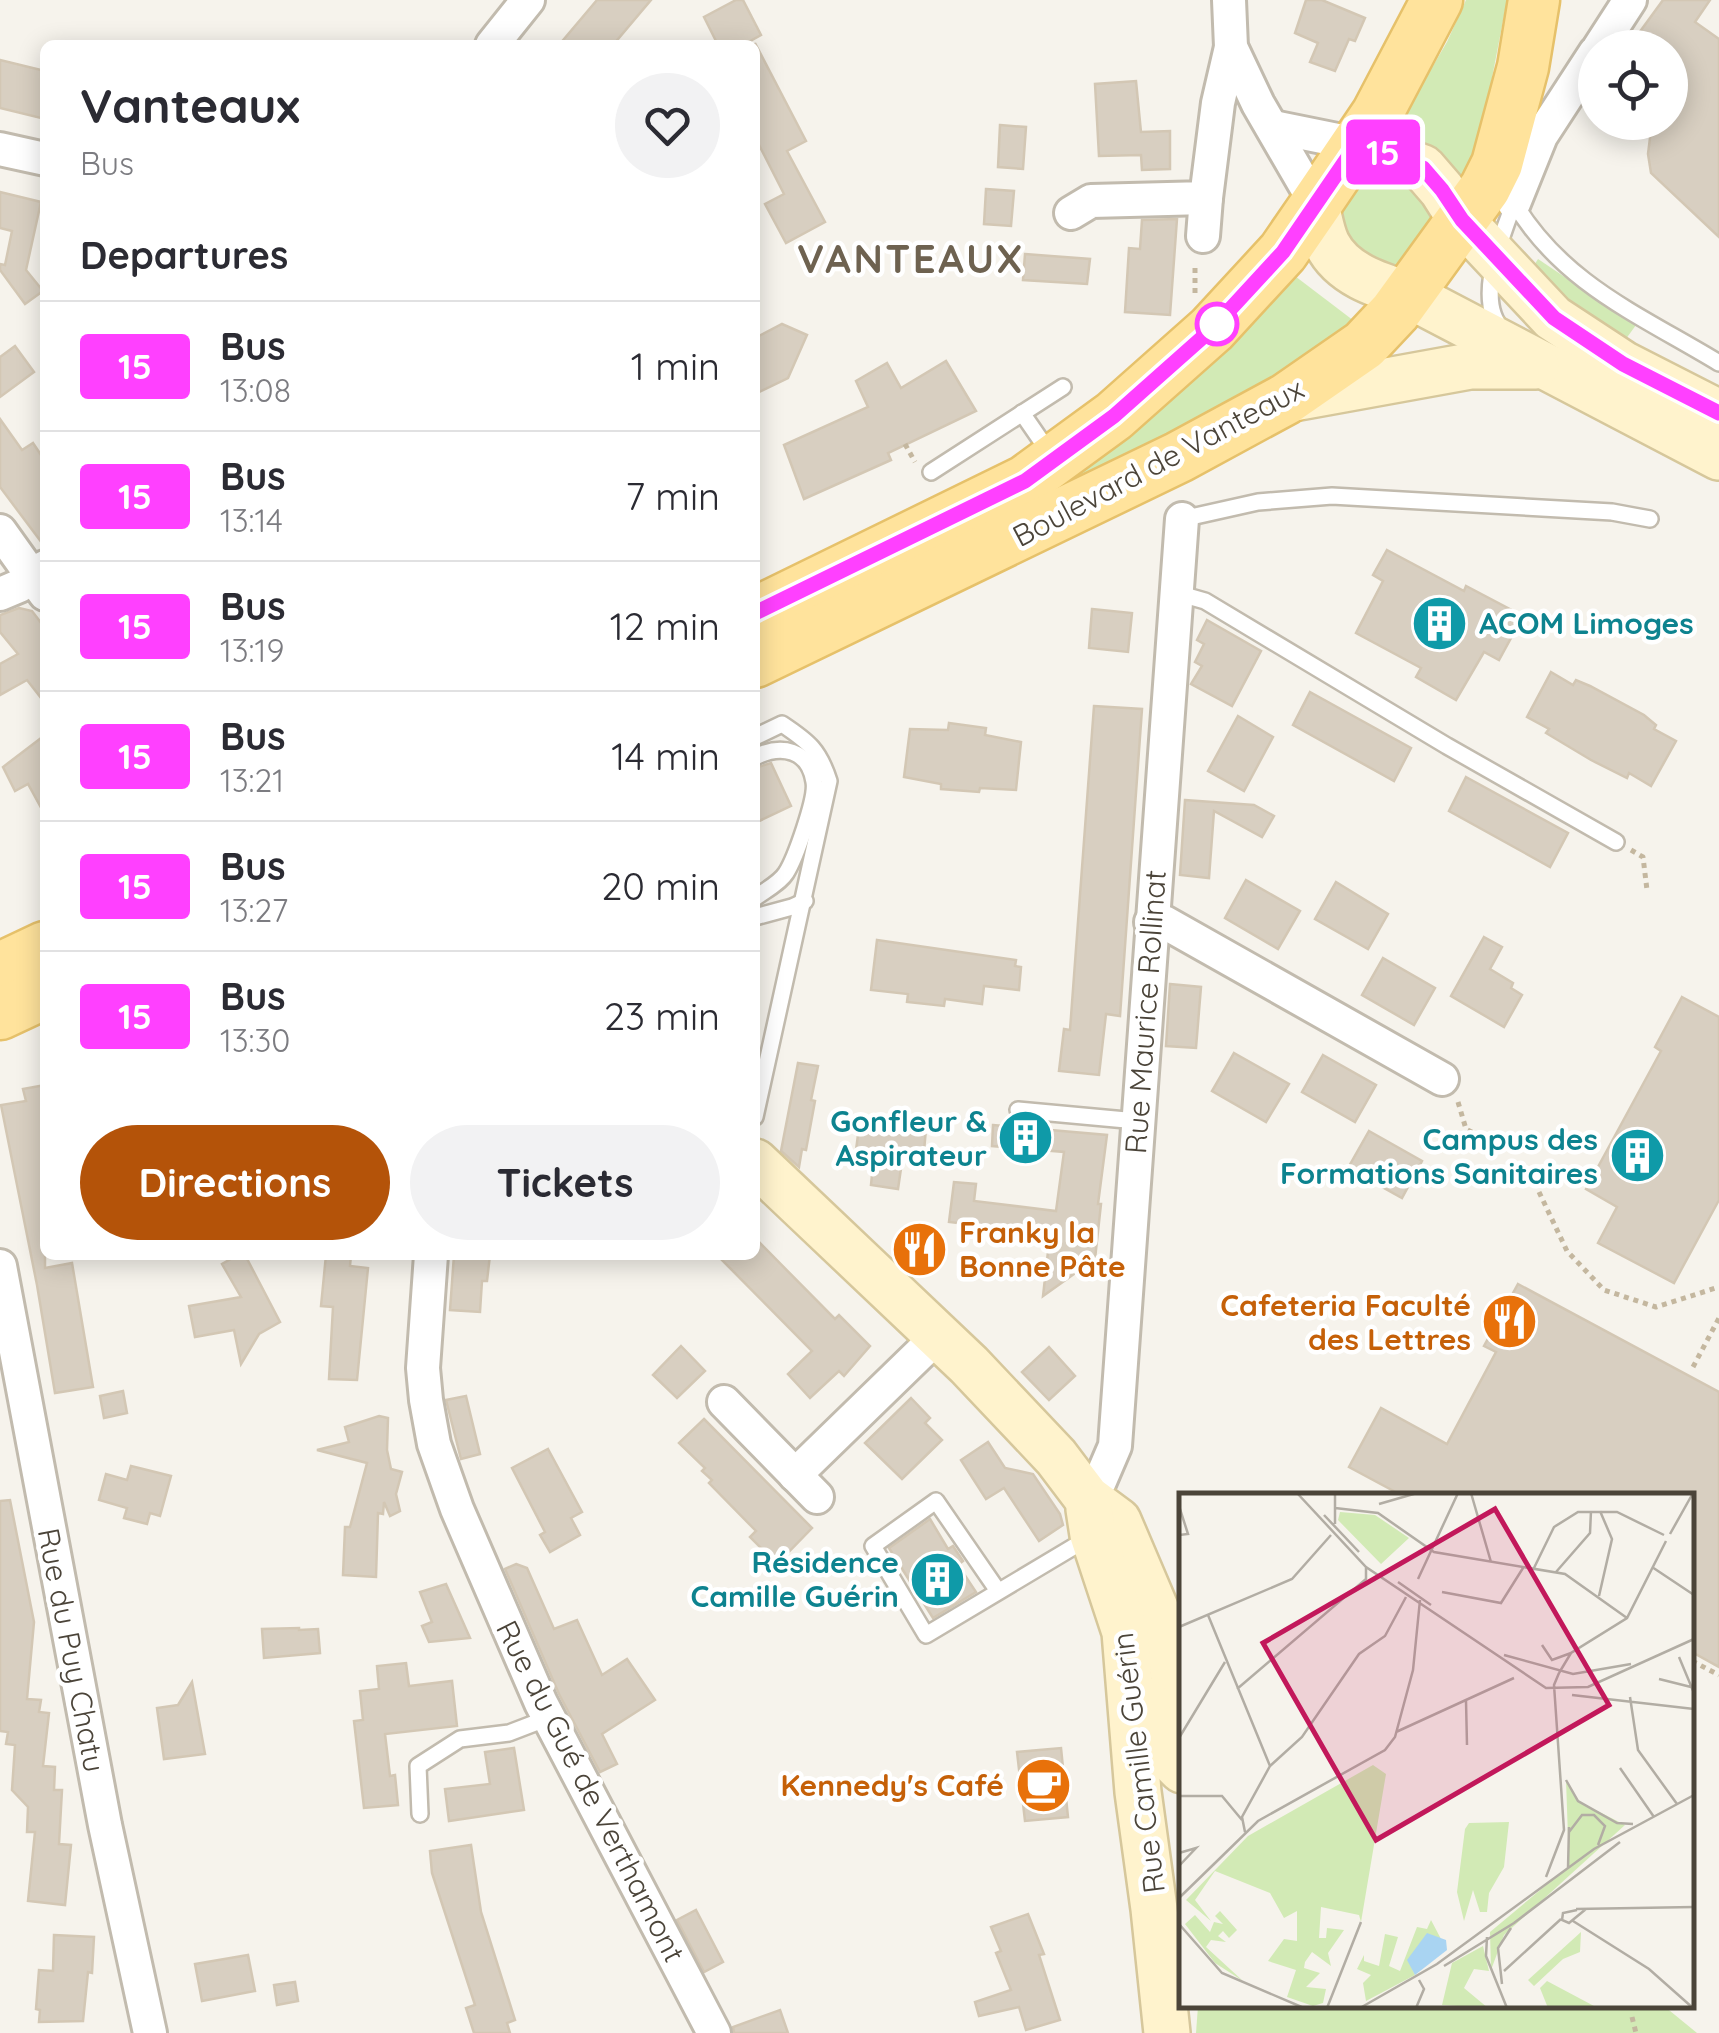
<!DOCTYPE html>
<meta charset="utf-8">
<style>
:root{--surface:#fff;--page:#f2f2f3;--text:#2b2b33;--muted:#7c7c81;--line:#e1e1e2;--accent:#b45309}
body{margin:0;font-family:Quicksand,sans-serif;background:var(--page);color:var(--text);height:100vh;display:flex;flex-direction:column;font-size:38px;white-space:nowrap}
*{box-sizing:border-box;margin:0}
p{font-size:32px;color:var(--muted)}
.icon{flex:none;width:55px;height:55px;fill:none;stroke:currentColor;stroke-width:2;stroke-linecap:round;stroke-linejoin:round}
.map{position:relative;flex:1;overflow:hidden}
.panel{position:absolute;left:40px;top:40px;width:720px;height:1220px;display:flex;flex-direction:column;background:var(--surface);border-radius:15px;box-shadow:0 5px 25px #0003}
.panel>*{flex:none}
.badge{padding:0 20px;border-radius:8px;font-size:35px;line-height:65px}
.controls{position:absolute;left:1578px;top:30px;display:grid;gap:20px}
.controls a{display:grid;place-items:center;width:110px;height:110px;border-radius:50%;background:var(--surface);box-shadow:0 5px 25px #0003;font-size:50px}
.map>.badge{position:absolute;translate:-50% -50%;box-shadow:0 0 0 5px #fff}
h2{padding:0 40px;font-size:38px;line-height:90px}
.round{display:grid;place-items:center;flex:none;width:105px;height:105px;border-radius:52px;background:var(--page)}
.overview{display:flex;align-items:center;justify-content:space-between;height:170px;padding:0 40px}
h1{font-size:48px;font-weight:800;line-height:75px}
.action{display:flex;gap:20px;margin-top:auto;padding:20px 40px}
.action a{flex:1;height:115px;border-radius:60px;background:var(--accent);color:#fff;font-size:40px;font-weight:800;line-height:115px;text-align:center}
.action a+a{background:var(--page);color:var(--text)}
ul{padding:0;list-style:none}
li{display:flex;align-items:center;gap:30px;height:130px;padding:0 40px;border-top:2px solid var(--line)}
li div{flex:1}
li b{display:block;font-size:38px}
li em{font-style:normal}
li .badge{min-width:110px;font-weight:700;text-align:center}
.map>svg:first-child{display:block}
.green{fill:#d2eab5}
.building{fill:#d8cfc1;stroke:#d3c7b4;stroke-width:2.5}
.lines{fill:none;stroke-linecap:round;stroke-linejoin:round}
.lane-casing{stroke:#c2bbae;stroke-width:20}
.street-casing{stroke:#c2bbae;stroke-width:38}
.secondary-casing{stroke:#d6c79b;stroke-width:50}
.primary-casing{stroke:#e6c16a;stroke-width:55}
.path{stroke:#c4b79f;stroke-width:5;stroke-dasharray:5 5;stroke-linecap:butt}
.lane{stroke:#fff;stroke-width:15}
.street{stroke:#fff;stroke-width:32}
.secondary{stroke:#fff3cd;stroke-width:45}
.primary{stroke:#ffe39c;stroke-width:50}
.line-casing{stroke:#fff;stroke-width:22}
.line{stroke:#ff40ff;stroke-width:15}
.stop-dot{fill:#fff;stroke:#ff40ff;stroke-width:5}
.labels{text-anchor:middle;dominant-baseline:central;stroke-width:9;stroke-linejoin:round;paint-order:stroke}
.street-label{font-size:30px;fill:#4b4439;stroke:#fff}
.culture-label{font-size:30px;font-weight:bold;fill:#0d838f;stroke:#fff;text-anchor:end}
.food-label{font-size:30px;font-weight:bold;fill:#c56008;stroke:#fff;text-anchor:end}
.district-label{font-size:40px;font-weight:bold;letter-spacing:2.5px;fill:#6e6250;stroke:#fff}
.inset-road{fill:none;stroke:#b2ada4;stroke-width:2.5}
.view{fill:#c2185b;fill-opacity:0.15;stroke:#c2185b;stroke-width:5}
.inset-edge{fill:none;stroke:#4b4439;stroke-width:5}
</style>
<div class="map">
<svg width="1719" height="2033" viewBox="0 0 1719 2033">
<rect width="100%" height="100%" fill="#f6f3ec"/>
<g class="green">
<path d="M1466,0H1507L1471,187L1393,134L1447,42Z"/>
<path d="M1386,174C1409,178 1428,199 1432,221L1409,260C1365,276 1360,255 1340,222C1344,195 1359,178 1386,174Z"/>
<path d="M1538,259L1636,325L1623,343L1577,313L1530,272Z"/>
<path d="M1291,273L1358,324L1294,376L1007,521Z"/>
<path d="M1198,2006H1664L1697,2033H1196Z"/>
</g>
<g class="building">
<path d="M597,0H651L613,45H559Z"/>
<path d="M736,0H743L761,35L743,45H718L704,17Z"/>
<path d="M1306,0H1322L1365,18L1355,41L1349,39L1335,71L1310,62L1318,43L1295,33Z"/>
<path d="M1663,0H1710L1695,22L1719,39V237L1651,173L1648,154L1652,122H1670V48H1628Z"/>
<path d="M755,43L806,141L787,151L825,222L786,243L765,204L784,194L755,137Z"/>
<path d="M0,60L45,71V119L0,108Z"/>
<path d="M1136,81L1141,132L1170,131V169L1142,170L1141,155L1099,156L1095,84Z"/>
<path d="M1000,125L1026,127L1023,169L998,167Z"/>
<path d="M986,189L1014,191L1011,226L984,224Z"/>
<path d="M0,192L41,202L26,270L43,291L25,304L0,270V264L5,265L12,231L0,228Z"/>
<path d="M1177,219L1170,315L1125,312L1129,248L1140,249L1142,220Z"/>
<path d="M1025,254L1090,259L1087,284L1023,280Z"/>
<path d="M782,324L807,335L788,378L755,394V338Z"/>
<path d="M15,346L34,372L0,397V357Z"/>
<path d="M946,361L976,411L888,453L891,460L804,499L784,445L868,407L856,381L887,363L901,388Z"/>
<path d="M0,419L22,450L33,443L45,461V547L0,487Z"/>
<path d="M1387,550L1464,591L1466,586L1523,616L1499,660L1484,652L1456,700L1416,677L1421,668L1356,633L1383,581L1373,575Z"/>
<path d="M19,608L32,611L45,628V703L27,680L0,695V664L18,654L0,632V615Z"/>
<path d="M1092,609L1132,613L1128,652L1089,648Z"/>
<path d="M1207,620L1261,651L1232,706L1191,684L1202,666L1195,662L1204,644L1197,640Z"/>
<path d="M1551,672L1573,685L1576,680L1590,686L1644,715L1656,725L1654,729L1676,741L1651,786L1629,773L1627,778L1591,760L1546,733L1549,729L1527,717Z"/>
<path d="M1310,692L1411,748L1394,781L1293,725Z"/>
<path d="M1094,706L1142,709L1120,1016L1106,1014L1099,1075L1059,1071L1064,1029L1070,1030Z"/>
<path d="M1238,716L1273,737L1244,791L1208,771Z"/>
<path d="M949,723L986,728L985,735L1021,742L1016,790L980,788L979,792L941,789V784L904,777L910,729L948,730Z"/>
<path d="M45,735V815L28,784L15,791L3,767Z"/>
<path d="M771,763L791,806L755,823V768Z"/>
<path d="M1466,777L1568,833L1550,867L1449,811Z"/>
<path d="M1185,800L1254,805L1274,816L1262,837L1214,811L1209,878L1180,875Z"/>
<path d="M1246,880L1300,911L1278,949L1225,918Z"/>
<path d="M1336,882L1388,914L1368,949L1315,919Z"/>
<path d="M1484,937L1502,947L1490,969L1513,983L1511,988L1522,995L1504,1027L1451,996Z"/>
<path d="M877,940L1016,960L1015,966L1021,967L1019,990L984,986L982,1004L945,999L944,1006L907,1002L908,994L871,990Z"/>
<path d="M1383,958L1435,988L1414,1025L1362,995Z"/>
<path d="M1170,984L1201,987L1196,1048L1166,1046Z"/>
<path d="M1682,997L1719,1017V1200L1674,1283L1598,1243L1617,1207L1586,1189L1661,1051L1655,1047Z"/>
<path d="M1234,1053L1289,1084L1266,1122L1212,1091Z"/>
<path d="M1323,1055L1376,1085L1355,1122L1302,1092Z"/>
<path d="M798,1063L818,1066L811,1100L815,1101L806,1150L802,1149L799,1167L781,1151Z"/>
<path d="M45,1085V1268L72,1263L93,1387L55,1393L37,1285L1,1105L26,1101L23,1089Z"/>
<path d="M860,1120L926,1129L924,1151L904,1148L898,1189L871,1185L874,1154L856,1150Z"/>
<path d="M993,1125L1107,1135L1098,1204H1101L1095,1259L1043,1296L1050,1234L949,1222L954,1182L976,1184L974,1201L1056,1211L1064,1152L992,1146Z"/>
<path d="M1369,1131L1422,1161L1402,1198L1348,1168Z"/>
<path d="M755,1238L835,1319L839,1315L870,1346L844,1376L839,1371L810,1398L788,1374L812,1351L717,1255H755Z"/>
<path d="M238,1255H245L280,1322L259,1334L241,1364L234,1330L195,1337L189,1306L241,1297L222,1264Z"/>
<path d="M326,1255H351L350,1266L368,1268L357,1380L329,1379L333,1307L321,1306Z"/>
<path d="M454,1255H490L487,1281H482L480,1312L450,1310Z"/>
<path d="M1518,1284L1719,1392V1667L1692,1652V1496H1403L1349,1467L1381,1408L1447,1444L1496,1352L1484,1346Z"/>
<path d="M681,1346L705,1371L677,1398L653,1375Z"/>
<path d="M1049,1347L1075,1376L1049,1400L1022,1372Z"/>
<path d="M123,1391L127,1413L104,1418L100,1396Z"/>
<path d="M466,1396L480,1454L461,1459L446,1400Z"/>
<path d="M911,1398L930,1418L925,1423L942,1440L902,1479L865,1443Z"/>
<path d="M379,1416L388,1418L387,1450L391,1469L402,1472L396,1494L400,1511L390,1516L384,1502L383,1514L378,1513L376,1577L343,1575L345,1527H350L367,1463L317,1450L349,1442L345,1427Z"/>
<path d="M704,1419L812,1528L777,1564L750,1537L756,1531L709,1483L712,1480L702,1471L705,1468L679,1443Z"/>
<path d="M988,1442L1005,1468L1033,1474L1060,1514L1063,1525L1039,1541L1004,1488L986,1499L961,1460Z"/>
<path d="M548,1449L582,1512L571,1518L580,1535L550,1552L540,1535L545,1532L512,1468Z"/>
<path d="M131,1466L171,1476L160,1516L150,1513L147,1524L124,1518L127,1508L99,1500L106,1474L127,1480Z"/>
<path d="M10,1500L34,1622L27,1699L41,1700L39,1712L49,1713L43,1766L55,1767L54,1790H62L59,1844L71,1845L65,1905L28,1901L35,1832H27L28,1807L12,1790L15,1745L6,1744L8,1732L0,1731V1501Z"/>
<path d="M930,1519L948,1549L953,1546L963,1561L958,1565L976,1592L933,1618L889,1548Z"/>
<path d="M516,1564L527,1568L554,1629L577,1620L602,1675L627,1659L655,1700L602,1734L617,1764L600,1772L559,1694L505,1569Z"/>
<path d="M446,1584L470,1638L429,1642L422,1626L432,1622L420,1592Z"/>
<path d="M299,1628V1630L318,1629L320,1653L264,1658L262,1629Z"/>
<path d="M406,1663L409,1686L452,1681L457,1726L385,1734L390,1776L395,1775L398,1805L364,1808L354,1721L363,1720L360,1691L379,1689L377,1666Z"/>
<path d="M192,1682L205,1754L164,1759L157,1708L178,1705Z"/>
<path d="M514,1748L524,1810L449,1821L445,1789L490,1784L485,1752Z"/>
<path d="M1061,1748L1068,1817L1025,1821L1017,1752Z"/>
<path d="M471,1845L481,1912L515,2020L507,2023L510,2033H474L466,2008L475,2005L432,1873L430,1851Z"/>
<path d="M696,1910L723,1962L704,1972L677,1920Z"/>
<path d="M1028,1914L1044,1954L1039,1955L1060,2020L1026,2030L1019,2007L979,2016L975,2002L1011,1990L996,1953L1001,1951L991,1927Z"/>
<path d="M54,1935L94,1937L92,1973L88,1972L83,2021L39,2022L40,2010L36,2009L39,1970L53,1971Z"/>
<path d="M248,1955L255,1991L202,2001L195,1964Z"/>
<path d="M295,1982L298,2001L277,2005L274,1985Z"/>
<path d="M780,2010L788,2033H734L733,2027Z"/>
</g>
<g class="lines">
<defs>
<g id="lane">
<path d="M1513,201C1562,284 1640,315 1719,363"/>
<path d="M1504,331C1473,303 1502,236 1514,203"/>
<path d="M1022,413L1051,455"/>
<path d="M931,472L1063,387"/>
<path d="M1182,519L1258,502L1332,496L1612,512L1650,519"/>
<path d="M1177,593L1205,601L1447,746L1616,842"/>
<path d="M755,737L782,724C809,742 819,750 829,781L755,1117"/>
<path d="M755,757C781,744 809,749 814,782C817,798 795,859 786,873C780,883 764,891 755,898"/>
<path d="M755,917L792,907L805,901"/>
<path d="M1018,1110L1137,1121"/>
<path d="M998,1591L936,1501L873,1546L926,1635L1090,1537"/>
<path d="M420,1814L418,1766L460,1739L509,1733L548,1718"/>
</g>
<g id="street">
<path d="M1229,0L1231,47L1258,104L1316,204"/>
<path d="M492,45L528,0"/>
<path d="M1599,48L1630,0"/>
<path d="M1273,127L1357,144"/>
<path d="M0,149L45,159"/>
<path d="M1514,203L1541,136L1595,53"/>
<path d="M1071,213L1091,201L1206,198L1218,103L1231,47"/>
<path d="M1203,236L1206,198"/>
<path d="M0,531L45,594"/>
<path d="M0,594L19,586L45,567"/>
<path d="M1151,922H1164L1442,1079"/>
<path d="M431,1255L423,1368L426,1400L434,1444L457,1509L541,1703L714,2033"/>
<path d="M0,1266L105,1825L150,2033"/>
<path d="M724,1402L817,1497"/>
<path d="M795,1475L938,1336"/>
<path d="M1087,1498L1100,1481L1115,1446L1182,519"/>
</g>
<g id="secondary">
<path d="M1357,144L1423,168L1442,190L1461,220L1553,318L1623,364L1719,413"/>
<path d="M1316,204C1319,216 1321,232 1327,244C1342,274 1377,285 1407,294L1719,457"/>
<path d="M1288,399L1470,366H1536"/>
<path d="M755,1162L969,1365L1056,1457L1087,1498L1118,1521L1167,1636L1182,1727"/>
<path d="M1089,1509L1093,1535L1125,1632L1138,1792L1154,1909L1167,2033"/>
<path d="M1145,1700C1149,1731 1160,1749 1182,1770"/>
</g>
<g id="primary">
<path d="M755,613L1025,481L1114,416L1212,329L1283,252L1316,204L1377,114L1437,0"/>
<path d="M755,662L1179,457L1286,399L1364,345L1395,312L1485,188L1497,164L1523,67L1534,0"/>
<path d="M0,968L45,947"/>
<path d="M0,1014L45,993"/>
</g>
</defs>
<use href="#lane" class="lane-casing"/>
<use href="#street" class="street-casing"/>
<use href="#secondary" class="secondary-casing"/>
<use href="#primary" class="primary-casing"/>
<g class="path">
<path d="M1195,293V264"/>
<path d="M905,444L915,462"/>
<path d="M1631,850L1643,857L1647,890"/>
<path d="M1458,1102L1466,1129L1486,1140"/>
<path d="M1539,1192L1567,1251L1604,1290L1656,1307L1719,1287"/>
<path d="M1693,1367L1719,1318"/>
<path d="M1692,1661L1719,1675"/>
<path d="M1632,2017L1636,2033"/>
</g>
<use href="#lane" class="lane"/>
<use href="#street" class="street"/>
<use href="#secondary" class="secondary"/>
<use href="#primary" class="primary"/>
</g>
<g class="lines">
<defs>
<path id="line" d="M755,613L1025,481L1114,416L1212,329L1283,252L1357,144L1423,168L1442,190L1462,220L1554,318L1623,364L1719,413"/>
</defs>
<use href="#line" class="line-casing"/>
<use href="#line" class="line"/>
</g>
<defs>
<symbol id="building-disc" viewBox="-11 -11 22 22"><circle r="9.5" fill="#0f9aa8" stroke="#fff"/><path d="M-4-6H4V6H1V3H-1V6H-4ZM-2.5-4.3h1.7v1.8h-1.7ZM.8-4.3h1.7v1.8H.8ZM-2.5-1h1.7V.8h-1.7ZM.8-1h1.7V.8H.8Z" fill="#fff"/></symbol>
<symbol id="restaurant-disc" viewBox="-11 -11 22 22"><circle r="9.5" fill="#e8710a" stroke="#fff"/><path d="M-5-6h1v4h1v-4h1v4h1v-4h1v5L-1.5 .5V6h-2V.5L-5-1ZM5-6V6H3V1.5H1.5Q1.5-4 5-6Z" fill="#fff"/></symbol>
<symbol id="cafe-disc" viewBox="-11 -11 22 22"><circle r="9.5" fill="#e8710a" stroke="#fff"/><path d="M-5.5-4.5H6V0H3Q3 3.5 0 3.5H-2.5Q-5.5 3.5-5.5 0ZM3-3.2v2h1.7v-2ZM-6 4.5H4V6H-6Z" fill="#fff"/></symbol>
</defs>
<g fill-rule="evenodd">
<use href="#building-disc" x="1408" y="592" width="63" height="63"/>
<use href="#building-disc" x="994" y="1106" width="63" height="63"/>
<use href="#building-disc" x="1606" y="1124" width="63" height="63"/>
<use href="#restaurant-disc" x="888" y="1218" width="63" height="63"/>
<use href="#restaurant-disc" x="1478" y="1290" width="63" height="63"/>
<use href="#building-disc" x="906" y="1548" width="63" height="63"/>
<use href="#cafe-disc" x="1012" y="1754" width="63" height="63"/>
</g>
<circle class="stop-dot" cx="1217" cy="324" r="20"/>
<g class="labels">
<g class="street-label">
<text transform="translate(1158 462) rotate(-28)">Boulevard de Vanteaux</text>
<text transform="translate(1145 1012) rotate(-86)">Rue Maurice Rollinat</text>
<text transform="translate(72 1650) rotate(79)">Rue du Puy Chatu</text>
<text transform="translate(1138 1763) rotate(-97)">Rue Camille Guérin</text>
<text transform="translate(591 1791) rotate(63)">Rue du Gué de Verthamont</text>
</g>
<g class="culture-label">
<text x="1479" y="623" text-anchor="start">ACOM Limoges</text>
<text x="987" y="1121">Gonfleur &amp;<tspan x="987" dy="34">Aspirateur</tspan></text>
<text x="1598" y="1139">Campus des<tspan x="1598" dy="34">Formations Sanitaires</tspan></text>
<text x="899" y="1562">Résidence<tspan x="899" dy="34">Camille Guérin</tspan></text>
</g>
<g class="food-label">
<text x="959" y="1232" text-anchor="start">Franky la<tspan x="959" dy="34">Bonne Pâte</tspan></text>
<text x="1471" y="1305">Cafeteria Faculté<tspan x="1471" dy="34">des Lettres</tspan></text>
<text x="1004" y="1785">Kennedy's Café</text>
</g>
<g class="district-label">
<text x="911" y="258">VANTEAUX</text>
</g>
</g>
<g transform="translate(1179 1493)">
<rect width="515" height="515" fill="#f6f3ec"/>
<path d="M161,19L196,22L230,45L202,71L159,27ZM194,272L207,281L182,429L180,422L142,414L140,445H147L148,435L165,437L149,460L152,473L133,459L126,469L125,475L141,480L127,494L147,496L144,510L134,513L108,504L117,477L89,468L105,446L118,448V418L105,425L91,400L36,378L16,407L32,428L7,407L69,343ZM387,287L399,308L446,332L325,442L312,477L311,439L390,373ZM330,329L325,374L310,400L308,419H301L294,397L285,428L278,399L286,336L290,330ZM41,418L58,437L50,445L44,438L39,443L47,449L32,447L27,454L64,488L36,470L6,431L16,422L31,439L35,429L44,431L36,423ZM252,427L262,446L248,441L229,467L236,482L187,508L184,490L192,482L178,476L185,462V468L200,473L206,441L219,444L210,473L221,478L238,434L248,436ZM402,439L401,459L384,466L355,493L349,487ZM304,453L310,478L295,476L285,495L309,515L263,512L273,470ZM368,488L415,513V515H369L361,495Z" fill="#d2eab5"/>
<path d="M248,440L267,447L268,457L236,482L228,467Z" fill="#a9d4f2"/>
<path class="inset-road" d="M118,0L187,74L367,195L409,194L515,146M156,0V31M292,0L312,69M200,11L238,0M0,13L9,41L0,42M156,15L199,20L255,59L386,81L448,125M145,22L180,59M491,41L514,0M473,74L515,102M354,77L375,34L399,19H438L485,42M377,79L411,40L412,18M239,86L279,0M219,89L252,112M263,99L322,110L344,75M420,103L433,46L421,18M29,122L91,273M0,134L113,86L152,42M363,152L373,167L392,160M325,162L394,181L452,171M500,164L515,200M380,180L392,160L448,125L487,48M480,186L512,194M58,196L187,86V74M393,202L515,216M451,204L459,257L498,311M287,208L288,252M217,239L335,185M0,245L46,169M441,275L475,324M387,287L399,308L438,330L454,331M0,303H43L63,327M66,339L63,324L91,273L123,244L180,161L206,143L227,104M390,339L403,322H415L426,333L419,352M0,360L17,355L0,373M34,372L79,328L206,257L216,244L234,177L241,107M389,375L390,334M367,384L385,337L375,192L380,180M0,405L36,370M397,416L515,414M398,417L384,420L383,427L390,430L407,416M394,428L470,476L514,515M0,431L43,480L125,515M308,444L307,463L328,515M265,473L335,430L441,349M325,478L382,426M323,491L319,455L332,435M148,515L182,429M181,515L258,471L415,356L515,302M237,515L245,496L240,487"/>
<path class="view" d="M316,16L430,212L197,347L84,150Z"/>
<rect width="515" height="515" class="inset-edge"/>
</g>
</svg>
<div class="controls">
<a><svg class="icon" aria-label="locate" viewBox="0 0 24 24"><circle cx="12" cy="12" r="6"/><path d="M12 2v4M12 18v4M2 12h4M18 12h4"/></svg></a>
</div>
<b class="badge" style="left:1383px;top:152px;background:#ff40ff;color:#fff">15</b>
<section class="panel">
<div class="overview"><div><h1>Vanteaux</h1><p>Bus</p></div><a class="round"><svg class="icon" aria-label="heart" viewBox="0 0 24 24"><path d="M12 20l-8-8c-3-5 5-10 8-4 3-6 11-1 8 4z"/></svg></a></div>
<h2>Departures</h2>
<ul>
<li><span class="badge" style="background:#ff40ff;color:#fff">15</span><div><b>Bus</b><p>13:08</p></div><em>1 min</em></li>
<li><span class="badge" style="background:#ff40ff;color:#fff">15</span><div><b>Bus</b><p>13:14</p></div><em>7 min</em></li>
<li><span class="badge" style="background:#ff40ff;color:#fff">15</span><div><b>Bus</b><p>13:19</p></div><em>12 min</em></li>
<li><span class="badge" style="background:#ff40ff;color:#fff">15</span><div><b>Bus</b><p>13:21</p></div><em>14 min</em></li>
<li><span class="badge" style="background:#ff40ff;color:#fff">15</span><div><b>Bus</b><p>13:27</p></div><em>20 min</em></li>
<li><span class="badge" style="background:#ff40ff;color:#fff">15</span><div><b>Bus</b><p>13:30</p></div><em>23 min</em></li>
</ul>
<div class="action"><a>Directions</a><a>Tickets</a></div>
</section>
</div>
